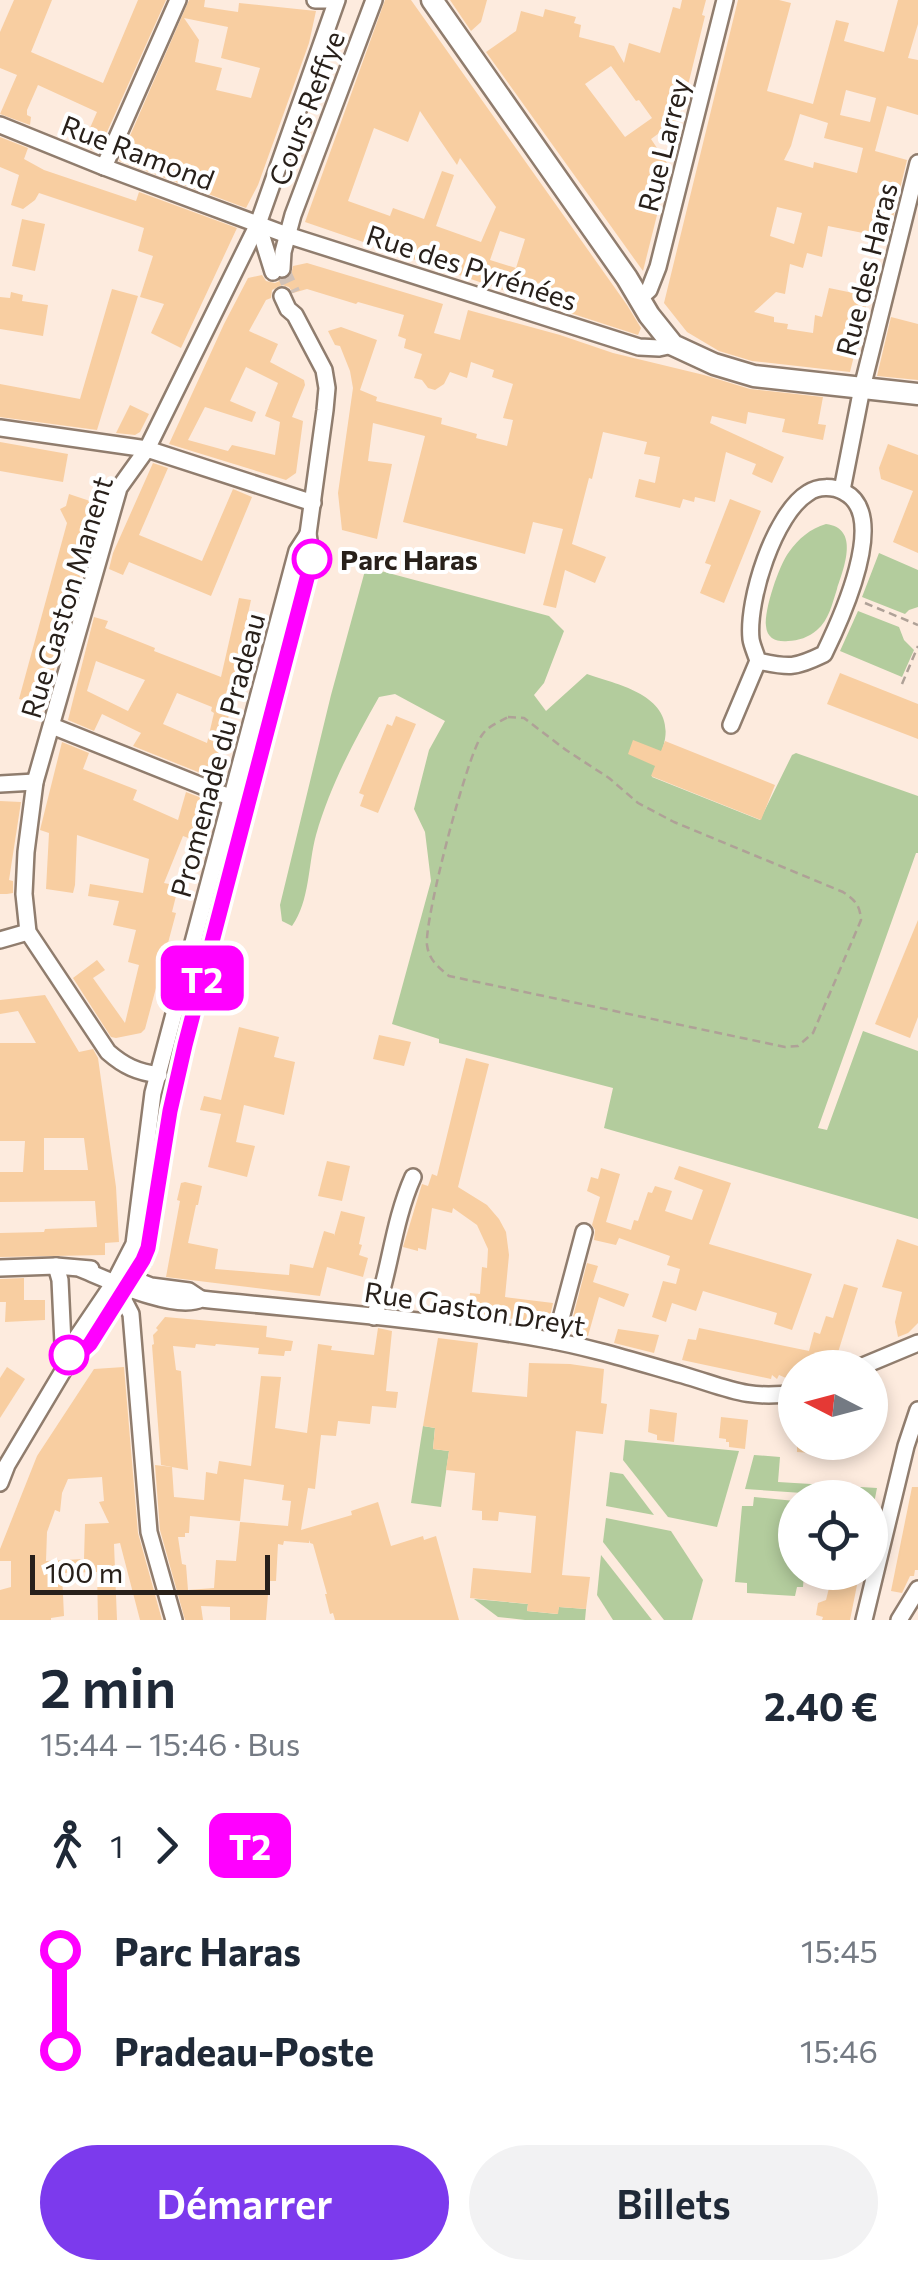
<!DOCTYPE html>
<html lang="fr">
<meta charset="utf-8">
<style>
:root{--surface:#fff;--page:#f2f2f3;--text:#1f2937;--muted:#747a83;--accent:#7c3aed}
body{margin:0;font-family:Commissioner,sans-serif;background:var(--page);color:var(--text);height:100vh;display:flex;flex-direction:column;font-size:38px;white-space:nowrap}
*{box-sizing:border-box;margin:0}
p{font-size:32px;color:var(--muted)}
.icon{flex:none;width:55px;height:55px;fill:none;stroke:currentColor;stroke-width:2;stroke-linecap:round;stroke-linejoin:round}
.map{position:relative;height:1620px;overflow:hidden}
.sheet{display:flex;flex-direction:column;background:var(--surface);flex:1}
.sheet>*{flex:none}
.badge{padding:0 20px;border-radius:15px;font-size:35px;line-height:65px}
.needle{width:65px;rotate:276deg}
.buttons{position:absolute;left:778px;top:1350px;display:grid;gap:20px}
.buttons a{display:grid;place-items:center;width:110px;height:110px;border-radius:50%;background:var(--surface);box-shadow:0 5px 15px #0003;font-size:50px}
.scale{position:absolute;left:30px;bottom:25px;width:240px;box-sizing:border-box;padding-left:10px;border:5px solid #28201a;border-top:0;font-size:28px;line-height:35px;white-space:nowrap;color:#28201a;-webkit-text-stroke:8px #fff;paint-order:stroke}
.map>.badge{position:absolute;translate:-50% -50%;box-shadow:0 0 0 5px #fff}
.legs{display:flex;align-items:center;gap:15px;height:110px;padding:0 40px;font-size:32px}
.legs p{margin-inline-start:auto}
.head{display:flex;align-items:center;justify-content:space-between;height:170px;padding:0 40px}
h1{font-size:55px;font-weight:600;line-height:75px}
.action{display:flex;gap:20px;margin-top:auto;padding:20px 40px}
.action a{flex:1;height:115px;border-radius:60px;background:var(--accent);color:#fff;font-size:40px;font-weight:600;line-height:115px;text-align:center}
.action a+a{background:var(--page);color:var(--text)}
ul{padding:0 40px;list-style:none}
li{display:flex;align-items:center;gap:35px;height:100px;font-size:38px}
li i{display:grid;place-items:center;width:15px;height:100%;margin:0 12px;background:currentColor}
li i::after{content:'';width:25px;height:25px;margin:-12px;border:8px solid;border-radius:50%;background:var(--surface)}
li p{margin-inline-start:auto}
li:first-child i{background:linear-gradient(#0000 50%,currentColor 0)}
li:last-child i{background:linear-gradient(currentColor 50%,#0000 0)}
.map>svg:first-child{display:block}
.green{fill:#b3cc9d}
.building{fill:#f8cea1;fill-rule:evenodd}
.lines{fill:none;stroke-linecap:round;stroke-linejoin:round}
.minor-tunnel{stroke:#d2c2b7;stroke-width:15;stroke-dasharray:15 8;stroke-linecap:butt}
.minor-casing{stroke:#907d6e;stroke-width:20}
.major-casing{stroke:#907d6e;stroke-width:25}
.path{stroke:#afa197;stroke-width:2.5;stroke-dasharray:8 5;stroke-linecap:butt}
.minor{stroke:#fff;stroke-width:15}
.major{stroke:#fff;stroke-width:20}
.line-1-casing{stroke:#fff;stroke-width:22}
.line-1{stroke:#f0f;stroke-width:15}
.stop-1-dot{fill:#fff;stroke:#f0f;stroke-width:5}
.labels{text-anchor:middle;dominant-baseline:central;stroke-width:8;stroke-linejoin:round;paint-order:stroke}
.street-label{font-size:28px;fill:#28201a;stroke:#fff}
.stop-label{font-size:28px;font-weight:bold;fill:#28201a;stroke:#fff;text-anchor:start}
</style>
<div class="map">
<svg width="918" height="1620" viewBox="0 0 918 1620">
<rect width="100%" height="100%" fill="#fdebde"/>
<g class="green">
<path d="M826,524C860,528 844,568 837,589C832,604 829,620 817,630C809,637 798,641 788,641C777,642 767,639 766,626C764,610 779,565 789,552C799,538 810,529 826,524Z"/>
<path d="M879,553L918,570V607L909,610L905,614L862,597Z"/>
<path d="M366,567L549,616L564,631L544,683L534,695L546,711L587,674C619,685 672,695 665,739C663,752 655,765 652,777L760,820L792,755L796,753L918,796V853H916L818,1128L827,1130L863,1031L918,1051V1219L604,1128L613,1088L439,1043V1039L392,1024L431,881L425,832L414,809L429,750L445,721L395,694L379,697C354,741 330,786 316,835C308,864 310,901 292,926L282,921L280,905L331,695Z"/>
<path d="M858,611L899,627L904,640L914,650L902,677L840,651Z"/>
<path d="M423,1426L435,1428L433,1449L449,1451L441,1507L411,1503Z"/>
<path d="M625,1440L739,1451L717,1527L668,1517L623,1460Z"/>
<path d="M754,1455L780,1457L778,1482L877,1488L870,1524V1498L818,1497L817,1494L745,1489Z"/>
<path d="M610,1472L623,1474L654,1515L606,1506Z"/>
<path d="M754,1497L795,1501V1572L804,1573L803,1587H797L795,1596L747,1593V1583L735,1582L742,1506H753Z"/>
<path d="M606,1518L671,1531L703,1580L692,1620H664L603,1542Z"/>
<path d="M601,1555L652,1620H613L597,1595Z"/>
<path d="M474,1599L528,1604L527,1611L557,1614L559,1607L586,1609L585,1620H525L498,1617Z"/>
</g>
<g class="building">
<path d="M14,0H52L31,52L103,83L138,0H166L98,152L82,146L97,112L38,85L27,110V115L31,117L30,125L0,114L17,75L0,68V32Z"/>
<path d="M189,0H205L204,7L238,12L239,3L316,11L309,43L258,185L246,208L119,161ZM184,18L228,27L221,58L260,68L251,98L216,90L222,68L195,62L199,40Z"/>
<path d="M385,0H411L627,305L641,328L638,335L564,311L565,308L533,296L532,300L305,222ZM420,111L457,165L460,158L496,207L481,242L436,226L454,175L442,171L424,219L393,208L390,216L348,201L374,128L408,142ZM500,231L525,239L516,268L490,260Z"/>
<path d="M450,0H487L481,22L471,31Z"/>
<path d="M682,0H706L702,15L705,16L680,118L651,139L669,166L667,173L658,179L664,187L643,271L486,52L516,31L521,11L543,17L545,9L576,17L574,23L581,25L579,37L614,46L624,63L629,43L660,53L673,7L680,9ZM611,66L636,101L639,100L652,118L625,137L585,84Z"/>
<path d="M738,0H779L791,3L767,91L813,104L836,20L849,23L844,41L884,52L898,0H918V24L908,58L918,60V115L887,106L875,151L907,160L888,238L828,226L822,257L807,253L803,268L790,264L785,294L776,292L754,312L774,317V322L788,324L787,329L813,333L815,315L822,317L829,288L863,295L862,297L868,299L850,372L752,361L719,351L687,332L664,303ZM846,90L876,98L870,122L840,115ZM800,114L828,123L824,138L863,148L857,173L814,162L813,168L784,160L791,146ZM777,207L802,213L794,244L770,236Z"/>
<path d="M0,137L28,148L24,159L44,170L136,201L139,192L237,228L181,348L151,333L164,304L140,297L153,256L138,251L144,228L39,193L35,200L23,209L11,205L19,175L0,167Z"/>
<path d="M22,219L45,224L35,271L12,266Z"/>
<path d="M307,263L443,304L434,333L460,340L468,310L560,335L613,353L704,375L750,389L823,397L818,424L826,425L823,440L782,432L785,419L748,412L746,424L712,416L710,423L784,457L772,483L752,474L756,464L726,452L715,502L695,497L694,502L683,499L680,508L635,497L639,479L655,483L660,457L644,454L647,442L603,432L592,479L589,478L572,544L606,557L595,583L565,570L556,608L543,605L563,529L533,522L525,554L403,522L425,436L373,423L368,461L392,464L377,539L342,530L338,493L353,388L350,371L340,346L335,345L328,331L341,327L377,340L360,390L377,397L376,401L442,418L441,424L477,434L476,438L507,446L513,420L503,418L513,384L492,377L494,370L471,362L467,378L450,372L444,384L435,390L428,388L422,380L414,378L422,354L404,348L406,339L398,336L404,315L358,302L356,304L307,289L293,293L289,287L282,285L272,290L271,298L266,300L249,331L278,344L270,362L304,380L305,385L292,417L303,421L296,473L286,480L169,444L224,324L248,278L262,275L266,281L275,283L291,276L293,266ZM246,367L278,383L265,416L280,422L275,455L232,445L228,451L188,440L205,407L252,422L256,412L230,401Z"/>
<path d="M112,289L138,296L97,430L0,417V384L80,399Z"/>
<path d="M11,292L23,295L22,301L48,305L43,336L0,329V297L10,298Z"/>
<path d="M891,317L918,324V380L877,376Z"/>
<path d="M130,405L149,414L140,432L135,435L116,433Z"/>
<path d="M0,442L68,454L63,482L0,471Z"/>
<path d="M888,444L918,455V553L893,542L913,491L881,479L879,468Z"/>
<path d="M153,463L168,468L139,535L202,561L233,489L252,497L211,596L129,562L123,575L109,569L113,553Z"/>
<path d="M69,494L96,503L92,517L96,519L44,706L19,699L67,523L60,509L66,506Z"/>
<path d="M730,499L761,511L724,603L700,593L711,565L705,563Z"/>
<path d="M239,598L251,600L233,682L237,683L213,778L133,746L141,733L102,714L94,731L68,720L94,617L108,621L105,628L155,648L154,651L221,677ZM96,661L145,680L128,711L87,691ZM177,693L212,707L211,711L214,713L207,743L163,724Z"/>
<path d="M840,673L918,704V739L827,704Z"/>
<path d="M396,716L416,724L378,813L360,806L364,795L359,793L387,724L392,726Z"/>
<path d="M633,740L661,751L665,741L775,785L761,820L651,776L655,766L628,754Z"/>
<path d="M62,742L89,753L83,769L137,790L133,800L178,820L186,792L207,800L196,841L183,836L164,883L174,885L172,895L176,896L172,912L176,913L145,1029L141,1033L116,1038L111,1037L73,978L97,960L105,970L93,978L125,1023L139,965L128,962L136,930L113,925L119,901L88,896L90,884L143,893L149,859L77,835L75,885L73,893L46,889L49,833L40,830Z"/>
<path d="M0,801L21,802L9,880L13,881V893L7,894H0Z"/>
<path d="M918,920V1017L910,1038L875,1024Z"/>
<path d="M45,995L79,1052L93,1049L98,1058L116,1187L119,1242L105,1243V1255L0,1257V1233L44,1232L45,1229L97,1227L95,1201L0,1202V1172H23L25,1141H0V1043H36L18,1011L0,1014V1000ZM44,1138H84L88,1170H44Z"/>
<path d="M239,1027L279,1037L274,1057L295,1062L284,1115L244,1105L236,1142L255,1146L247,1177L208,1167L221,1114L200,1110L204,1096L221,1100Z"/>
<path d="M379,1035L411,1042L404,1066L373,1059Z"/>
<path d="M466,1058L489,1064L458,1187L487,1205L499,1219L506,1232L509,1255L505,1297L553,1303L548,1325L546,1323L467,1313L470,1293L480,1294L482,1267L487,1268L488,1249L477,1225L453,1208L452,1213L432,1208L426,1250L418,1248V1251L403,1247L422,1184L428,1186L432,1174L437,1176Z"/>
<path d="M327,1161L350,1166L342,1201L318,1196Z"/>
<path d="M679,1166L731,1183L709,1244L812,1274L792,1330L774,1324L777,1313L703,1291L696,1311L672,1303L666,1322L652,1317L663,1281L676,1284L680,1269L667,1265L670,1256L619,1238L616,1245L594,1240L595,1230L592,1225L600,1197L587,1191L591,1177L598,1179L601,1168L620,1174L606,1222L631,1230L634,1220L638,1221L648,1192L652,1193L655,1186L672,1191L665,1211L692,1220L703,1190L674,1179Z"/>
<path d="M185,1182L202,1186L198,1205H196L188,1243L218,1249L215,1269L289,1275L290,1264L313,1268L324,1231L334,1234V1236L341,1211L365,1217L359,1244L362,1245L359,1255L368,1258L363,1277L327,1267L320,1296L166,1277L180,1201L177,1200L181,1183Z"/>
<path d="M897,1239L918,1246V1323L908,1333L898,1337L895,1322L902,1292L882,1287Z"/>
<path d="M587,1263L598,1266L593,1282L629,1294L624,1307L599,1297L588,1336L569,1332Z"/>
<path d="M24,1278V1300H45V1320L5,1322L6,1302H0V1279Z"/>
<path d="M844,1284L858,1288L835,1362L819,1368H795L792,1377L786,1378L779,1375L777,1379L772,1375L771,1379L682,1360L688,1339L696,1340L699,1328L809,1351L814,1332L820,1334L826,1316L833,1318Z"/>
<path d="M165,1317L267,1326L266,1337L293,1341L291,1351H285L284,1356L258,1354L259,1348L216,1344L215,1346L196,1344L195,1348L173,1346L176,1370L181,1371L188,1470L161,1465L152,1345L154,1344L153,1335L158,1330L156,1328Z"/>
<path d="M378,1328L392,1331L386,1391L398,1392L396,1408L372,1406L370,1424L338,1421L336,1436L321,1435L315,1489L308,1488L301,1530L352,1515L351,1511L378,1502L391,1546L423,1536L424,1540L436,1536L459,1620H335L333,1613L330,1614L325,1594H327L313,1544L310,1543L309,1540V1543L284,1541L283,1545L278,1544L276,1581H269L266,1620H230V1607L201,1606L203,1620H185L160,1530L155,1465L172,1467L174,1497L204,1500L206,1472L217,1474L219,1461L251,1466L261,1376L281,1377L275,1428L307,1433L318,1344L332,1346L331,1350L374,1355ZM244,1479L284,1485L282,1500L291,1501L288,1526L240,1522L236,1561L216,1560L214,1588L188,1590L186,1565L182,1564L178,1537H185V1533H189L190,1516L240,1521Z"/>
<path d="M618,1329L659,1335L654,1353L614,1343Z"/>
<path d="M438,1338L478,1343L472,1392L527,1397L529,1363L570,1364L604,1369L601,1403L607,1404L603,1434L576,1431L562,1575L590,1577L586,1609L559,1607L558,1614L527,1611L528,1604L470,1598L473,1568L531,1573L536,1516L499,1512L498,1521L482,1520V1511L472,1510L475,1473L446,1470L449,1451L433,1449L435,1428L423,1426Z"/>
<path d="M7,1367L25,1379L0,1418V1378Z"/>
<path d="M124,1367L138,1533L162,1620H140L120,1543L114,1544L117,1620H98L97,1572L62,1573L64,1616L51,1618V1620H0V1590L11,1587V1561H0V1549L37,1456L94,1369ZM102,1477L104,1501L99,1502L109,1523L85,1524L84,1559L46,1561L47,1532L55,1510L60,1512L62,1493L68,1479Z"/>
<path d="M650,1409L677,1413L674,1442L657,1440V1435L648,1432Z"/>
<path d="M721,1417L748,1420L745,1449L729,1447V1442H726V1439L719,1438Z"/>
<path d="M797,1442H844L842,1456L838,1460L830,1459L827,1454L797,1452Z"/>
<path d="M912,1487H918V1570H915L914,1576H910L902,1593L891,1591Z"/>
<path d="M831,1580L857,1585L850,1620H822L823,1617L816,1615L818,1603L826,1600Z"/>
</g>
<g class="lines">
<path class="minor-tunnel" d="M282,269L293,293"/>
<defs>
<g id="minor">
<path d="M315,0H332"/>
<path d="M0,125L104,167L287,235L639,347L659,348L673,345"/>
<path d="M104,167L178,0"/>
<path d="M258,224L273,272"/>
<path d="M282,269L283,252L293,215L374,0"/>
<path d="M640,298L649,290L658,267L725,0"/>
<path d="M0,428L147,449L313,503"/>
<path d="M842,490L862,388L918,163"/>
<path d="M731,725L758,661C756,654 752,646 751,639C747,600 774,514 808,493C818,486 833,486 844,492C890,515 840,621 824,654C795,668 790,668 758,661"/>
<path d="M52,726L237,800"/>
<path d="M0,784L35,782"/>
<path d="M0,940L28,932"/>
<path d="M159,1075C137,1072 124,1066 108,1052L28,932L24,894L26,852L35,782L119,488L147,449L258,224L337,0"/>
<path d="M56,1266L60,1280L63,1344L71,1350"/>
<path d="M0,1268L56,1266L91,1269"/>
<path d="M81,1269C108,1280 176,1312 201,1299C315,1311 430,1319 543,1339C590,1347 637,1362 683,1375C727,1388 747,1400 795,1393"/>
<path d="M123,1275L151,1286L189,1291L201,1299"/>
<path d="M119,1291L131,1314L149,1532L174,1620"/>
<path d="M374,1317C390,1271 393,1222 413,1177"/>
<path d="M555,1341L584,1232"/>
<path d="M66,1366L89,1344L143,1261L148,1248L170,1111L185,1045L312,559L308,534L325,410L327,388L324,370L295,315L288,309L282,296"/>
<path d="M858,1368L918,1343"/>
<path d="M0,1483L7,1465L66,1366L75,1340L115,1281L134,1244L153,1093L297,551L308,534"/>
<path d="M864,1620L906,1446L918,1410"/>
<path d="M899,1620L918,1589"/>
</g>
<path id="major" d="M432,0L627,278L649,315L673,345L714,364L754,376L918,394"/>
</defs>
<use href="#minor" class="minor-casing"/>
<use href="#major" class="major-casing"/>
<g class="path">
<path d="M865,603L918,625"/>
<path d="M902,684L918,646"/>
<path d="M508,717L524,718L566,750L609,778L638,803L674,822L843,892C855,900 860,905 861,920L813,1033L798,1046L785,1047L449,976C438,967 429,960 427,945C424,920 467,755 482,735C488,726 499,722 508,717Z"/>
</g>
<use href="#minor" class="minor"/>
<use href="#major" class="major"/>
</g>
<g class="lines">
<defs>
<path id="line-1" d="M69,1355L66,1366L90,1344L143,1260L148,1248L170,1111L185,1045L312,559"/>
</defs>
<use href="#line-1" class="line-1-casing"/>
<use href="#line-1" class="line-1"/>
</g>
<g class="stop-1-dot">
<circle cx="312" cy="559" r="18"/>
<circle cx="69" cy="1355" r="18"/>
</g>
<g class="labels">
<g class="street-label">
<text transform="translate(306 108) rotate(-69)">Cours Reffye</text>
<text transform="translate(663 145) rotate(-76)">Rue Larrey</text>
<text transform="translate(138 152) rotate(21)">Rue Ramond</text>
<text transform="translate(472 267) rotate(18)">Rue des Pyrénées</text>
<text transform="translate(866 269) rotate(-76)">Rue des Haras</text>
<text transform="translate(66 597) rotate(-73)">Rue Gaston Manent</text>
<text transform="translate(217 755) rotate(-75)">Promenade du Pradeau</text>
<text transform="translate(475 1308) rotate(9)">Rue Gaston Dreyt</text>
</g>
<g class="stop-label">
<text x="340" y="559">Parc Haras</text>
</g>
</g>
</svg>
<div class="buttons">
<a><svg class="needle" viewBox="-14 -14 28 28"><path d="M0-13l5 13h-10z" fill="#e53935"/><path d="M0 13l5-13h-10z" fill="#747a83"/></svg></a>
<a><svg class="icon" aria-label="locate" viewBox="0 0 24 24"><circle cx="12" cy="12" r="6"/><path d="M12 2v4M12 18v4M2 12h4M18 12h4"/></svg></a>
</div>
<div class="scale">100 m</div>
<b class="badge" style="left:202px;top:978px;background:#f0f;color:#fff">T2</b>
</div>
<section class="sheet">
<div class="head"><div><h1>2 min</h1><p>15:44 – 15:46 · Bus</p></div><b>2.40 €</b></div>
<div class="legs"><svg class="icon" aria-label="walk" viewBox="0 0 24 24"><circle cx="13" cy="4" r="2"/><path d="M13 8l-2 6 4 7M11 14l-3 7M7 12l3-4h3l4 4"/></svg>1<svg class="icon" aria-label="forward" viewBox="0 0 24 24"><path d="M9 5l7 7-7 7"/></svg><b class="badge" style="background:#f0f;color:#fff">T2</b></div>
<ul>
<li><i style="color:#f0f"></i><b>Parc Haras</b><p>15:45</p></li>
<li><i style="color:#f0f"></i><b>Pradeau-Poste</b><p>15:46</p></li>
</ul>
<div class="action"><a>Démarrer</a><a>Billets</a></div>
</section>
